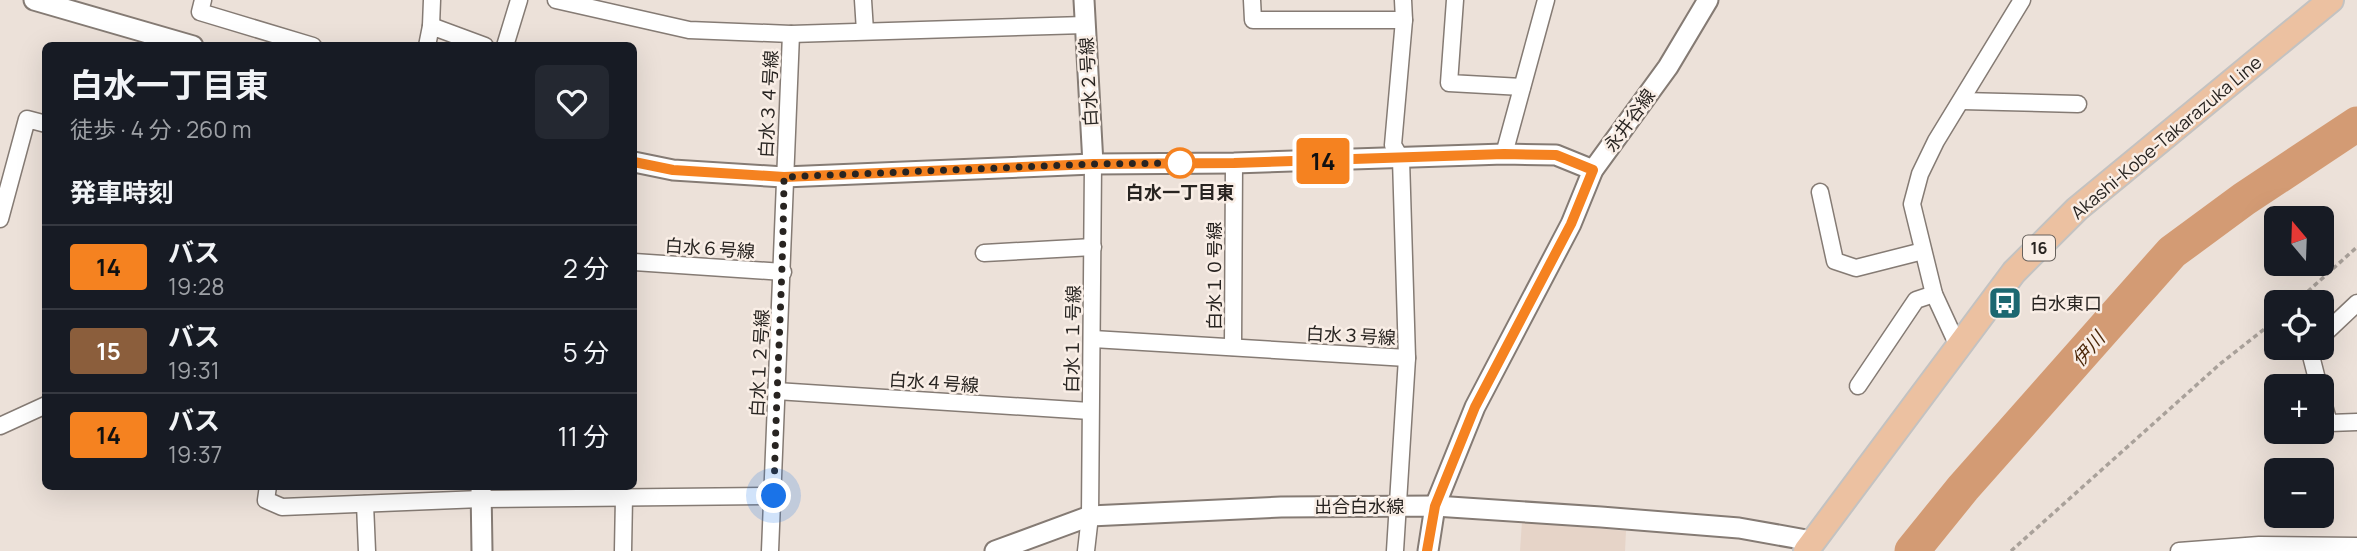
<!DOCTYPE html>
<html lang="ja">
<meta charset="utf-8">
<style>
:root{--surface:#171b24;--page:#242831;--text:#f1f3f6;--muted:#9ea1a6;--line:#363941}
body{margin:0;font-family:Manrope,"Noto Sans JP",sans-serif;background:var(--page);color:var(--text);height:100vh;display:flex;flex-direction:column;font-size:26px;white-space:nowrap}
*{box-sizing:border-box;margin:0}
p{font-size:23px;color:var(--muted)}
.icon{flex:none;width:38px;height:38px;fill:none;stroke:currentColor;stroke-width:2;stroke-linecap:round;stroke-linejoin:round}
.map{position:relative;flex:1;overflow:hidden}
.sheet{position:absolute;left:42px;top:42px;width:595px;height:448px;display:flex;flex-direction:column;background:var(--surface);border-radius:10px;box-shadow:0 7px 28px #0002}
.sheet>*{flex:none}
.badge{padding:0 14px;border-radius:5px;font-size:24px;line-height:46px}
.needle{width:46px;rotate:341deg}
.tools{position:absolute;left:2264px;top:206px;display:grid;gap:14px}
.tools a{display:grid;place-items:center;width:70px;height:70px;border-radius:10px;background:var(--surface);box-shadow:0 7px 28px #0002;font-size:35px}
.you{position:absolute;width:35px;height:35px;margin:-18px;border:5px solid #fff;border-radius:50%;background:#1a73e8;box-shadow:0 0 0 10px #1a73e833}
.map>.badge{position:absolute;translate:-50% -50%;box-shadow:0 0 0 4px #fff}
h2{padding:0 28px;font-size:26px;line-height:63px}
.round{display:grid;place-items:center;flex:none;width:74px;height:74px;border-radius:10px;background:var(--page)}
.overview{display:flex;align-items:center;justify-content:space-between;height:119px;padding:0 28px}
h1{font-size:33px;font-weight:700;line-height:52px}
ul{padding:0;list-style:none}
li{display:flex;align-items:center;gap:21px;height:84px;padding:0 28px;border-top:2px solid var(--line)}
li div{flex:1}
li b{display:block;font-size:26px}
li em{font-style:normal}
li .badge{min-width:77px;font-weight:700;text-align:center}
.map>svg:first-child{display:block}
.built{fill:#e6d4c8}
.lines{fill:none;stroke-linecap:round;stroke-linejoin:round}
.river{stroke:#d39b74;stroke-width:35}
.minor-casing{stroke:#857b74;stroke-width:19}
.tertiary-casing{stroke:#857b74;stroke-width:23}
.primary-casing{stroke:#c3c2c1;stroke-width:28}
.path{stroke:#a9a19a;stroke-width:3.5;stroke-dasharray:5 3.5;stroke-linecap:butt}
.minor{stroke:#fff;stroke-width:16}
.tertiary{stroke:#fff;stroke-width:19}
.primary{stroke:#ecc1a1;stroke-width:24}
.line-casing{stroke:#fff;stroke-width:16}
.line{stroke:#f58220;stroke-width:10}
.walk{stroke:#282421;stroke-width:7;stroke-dasharray:0 12.6}
.stop-dot{fill:#fff;stroke:#f58220;stroke-width:3.5}
.labels{text-anchor:middle;dominant-baseline:central;stroke-width:5;stroke-linejoin:round;paint-order:stroke}
.shield{fill:#f9eee6;stroke:#67615c;stroke-width:2}
.shield-label{font-size:16px;font-weight:bold;fill:#282421}
.street-label{font-size:18px;fill:#282421;stroke:#f9eee6}
.stop-label{font-size:18px;font-weight:bold;fill:#282421;stroke:#f9eee6}
.poi-label{font-size:18px;fill:#282421;stroke:#f9eee6;text-anchor:start}
.water-label{font-size:19px;font-style:italic;fill:#4e290a;stroke:#f9eee6}
</style>
<div class="map">
<svg width="2357" height="551" viewBox="0 0 2357 551">
<rect width="100%" height="100%" fill="#ece1d9"/>
<path class="built" d="M1522,521L1626,531L1625,551H1520Z"/>
<g class="lines">
<path class="river" d="M1912,551L1963,488L2172,252L2244,199L2357,124"/>
<defs>
<g id="minor">
<path d="M203,0L200,12L313,46"/>
<path d="M556,0L689,30L791,34L1085,25"/>
<path d="M863,0L865,31"/>
<path d="M1252,0L1253,20H1404"/>
<path d="M1455,0L1449,83L1522,87"/>
<path d="M431,26L432,0"/>
<path d="M427,46L431,26L485,46"/>
<path d="M505,46L519,0"/>
<path d="M1962,101L2078,104"/>
<path d="M1504,154L1546,0"/>
<path d="M1820,192L1835,261L1856,268L1923,251"/>
<path d="M0,219L27,119L46,124"/>
<path d="M984,253L1093,247"/>
<path d="M634,262L783,272"/>
<path d="M2322,336L2357,303"/>
<path d="M1093,339L1407,358L1401,159L1393,145L1404,20L1403,0"/>
<path d="M1958,346L1934,294L1912,204L1920,174L1936,141L2022,0"/>
<path d="M1233,347L1234,163"/>
<path d="M2309,348L2319,387"/>
<path d="M1858,386L1916,300L1934,294"/>
<path d="M776,391L1090,411"/>
<path d="M2322,399L2329,423L2357,422"/>
<path d="M0,426L46,405"/>
<path d="M268,486L266,500L282,507L481,499L774,496"/>
<path d="M365,504L367,551"/>
<path d="M623,551L624,497"/>
<path d="M770,551L791,34"/>
<path d="M1086,551L1090,516L1093,164"/>
<path d="M1395,551L1407,358"/>
<path d="M2179,551L2259,545L2357,546"/>
</g>
<g id="tertiary">
<path d="M34,0L193,46"/>
<path d="M1084,0L1093,164"/>
<path d="M634,162L673,170L784,177L1093,164L1234,163L1504,154L1556,155L1593,170"/>
<path d="M481,486L482,551"/>
<path d="M995,551L1090,516L1281,507L1435,506L1601,517L1739,528L1812,541"/>
<path d="M1428,551L1435,506L1475,407L1571,224L1593,170L1668,67L1708,0"/>
</g>
<path id="primary" d="M1806,551L2014,272L2077,209L2331,0"/>
</defs>
<use href="#minor" class="minor-casing"/>
<use href="#tertiary" class="tertiary-casing"/>
<use href="#primary" class="primary-casing"/>
<g class="path">
<path d="M2295,303L2357,247"/>
<path d="M2011,551L2220,364L2277,319"/>
</g>
<use href="#minor" class="minor"/>
<use href="#tertiary" class="tertiary"/>
<use href="#primary" class="primary"/>
</g>
<g class="lines">
<defs>
<path id="line" d="M634,162L673,170L784,177L1093,164L1234,163L1504,154L1556,155L1593,170L1571,224L1475,407L1435,506L1427,551"/>
</defs>
<use href="#line" class="line-casing"/>
<use href="#line" class="line"/>
<path class="walk" d="M774,496C776,389 783,283 784,177L1093,164L1187,163H1180"/>
</g>
<defs>
<symbol id="bus-square" viewBox="-11 -11 22 22"><rect x="-9" y="-9" width="18" height="18" rx="4" fill="#1d6871" stroke="#f9eee6"/><path d="M-5-6H5V4H4V6H2V4H-2V6H-4V4H-5ZM-3.5-4V0h7V-4ZM-3.5 1.2v1.5H-2V1.2ZM2 1.2v1.5H3.5V1.2Z" fill="#fff"/></symbol>
</defs>
<g fill-rule="evenodd">
<use href="#bus-square" x="1986" y="284" width="38" height="38"/>
</g>
<circle class="stop-dot" cx="1180" cy="163" r="14"/>
<g class="labels">
<rect class="shield" x="2023" y="235.5" width="32" height="25" rx="5"/>
<g class="shield-label">
<text x="2039" y="248">16</text>
</g>
<g class="street-label">
<text transform="translate(1088 82) rotate(-93)">白水２号線</text>
<text transform="translate(768 104) rotate(-87)">白水３４号線</text>
<text transform="translate(1629 120) rotate(-54)">永井谷線</text>
<text transform="translate(2166 137) rotate(-40)">Akashi-Kobe-Takarazuka Line</text>
<text transform="translate(710 248) rotate(4)">白水６号線</text>
<text transform="translate(1214 276) rotate(-90)">白水１０号線</text>
<text transform="translate(1351 335) rotate(3)">白水３号線</text>
<text transform="translate(1072 339) rotate(-89)">白水１１号線</text>
<text transform="translate(759 363) rotate(-87)">白水１２号線</text>
<text transform="translate(934 382) rotate(4)">白水４号線</text>
<text x="1359" y="506">出合白水線</text>
</g>
<g class="stop-label">
<text x="1180" y="192">白水一丁目東</text>
</g>
<g class="poi-label">
<text x="2030" y="303">白水東口</text>
</g>
<g class="water-label">
<text transform="translate(2088 349) rotate(-49)">伊川</text>
</g>
</g>
</svg>
<div class="tools">
<a><svg class="needle" viewBox="-14 -14 28 28"><path d="M0-13l5 13h-10z" fill="#e53935"/><path d="M0 13l5-13h-10z" fill="#9ea1a6"/></svg></a>
<a><svg class="icon" aria-label="locate" viewBox="0 0 24 24"><circle cx="12" cy="12" r="6"/><path d="M12 2v4M12 18v4M2 12h4M18 12h4"/></svg></a>
<a>+</a>
<a>−</a>
</div>
<div class="you" style="left:774px;top:496px"></div>
<b class="badge" style="left:1323px;top:161px;background:#f58220;color:#111">14</b>
<section class="sheet">
<div class="overview"><div><h1>白水一丁目東</h1><p>徒歩 · 4 分 · 260 m</p></div><a class="round"><svg class="icon" aria-label="heart" viewBox="0 0 24 24"><path d="M12 20l-8-8c-3-5 5-10 8-4 3-6 11-1 8 4z"/></svg></a></div>
<h2>発車時刻</h2>
<ul>
<li><span class="badge" style="background:#f58220;color:#111">14</span><div><b>バス</b><p>19:28</p></div><em>2 分</em></li>
<li><span class="badge" style="background:#8b5e3c;color:#fff">15</span><div><b>バス</b><p>19:31</p></div><em>5 分</em></li>
<li><span class="badge" style="background:#f58220;color:#111">14</span><div><b>バス</b><p>19:37</p></div><em>11 分</em></li>
</ul>
</section>
</div>
